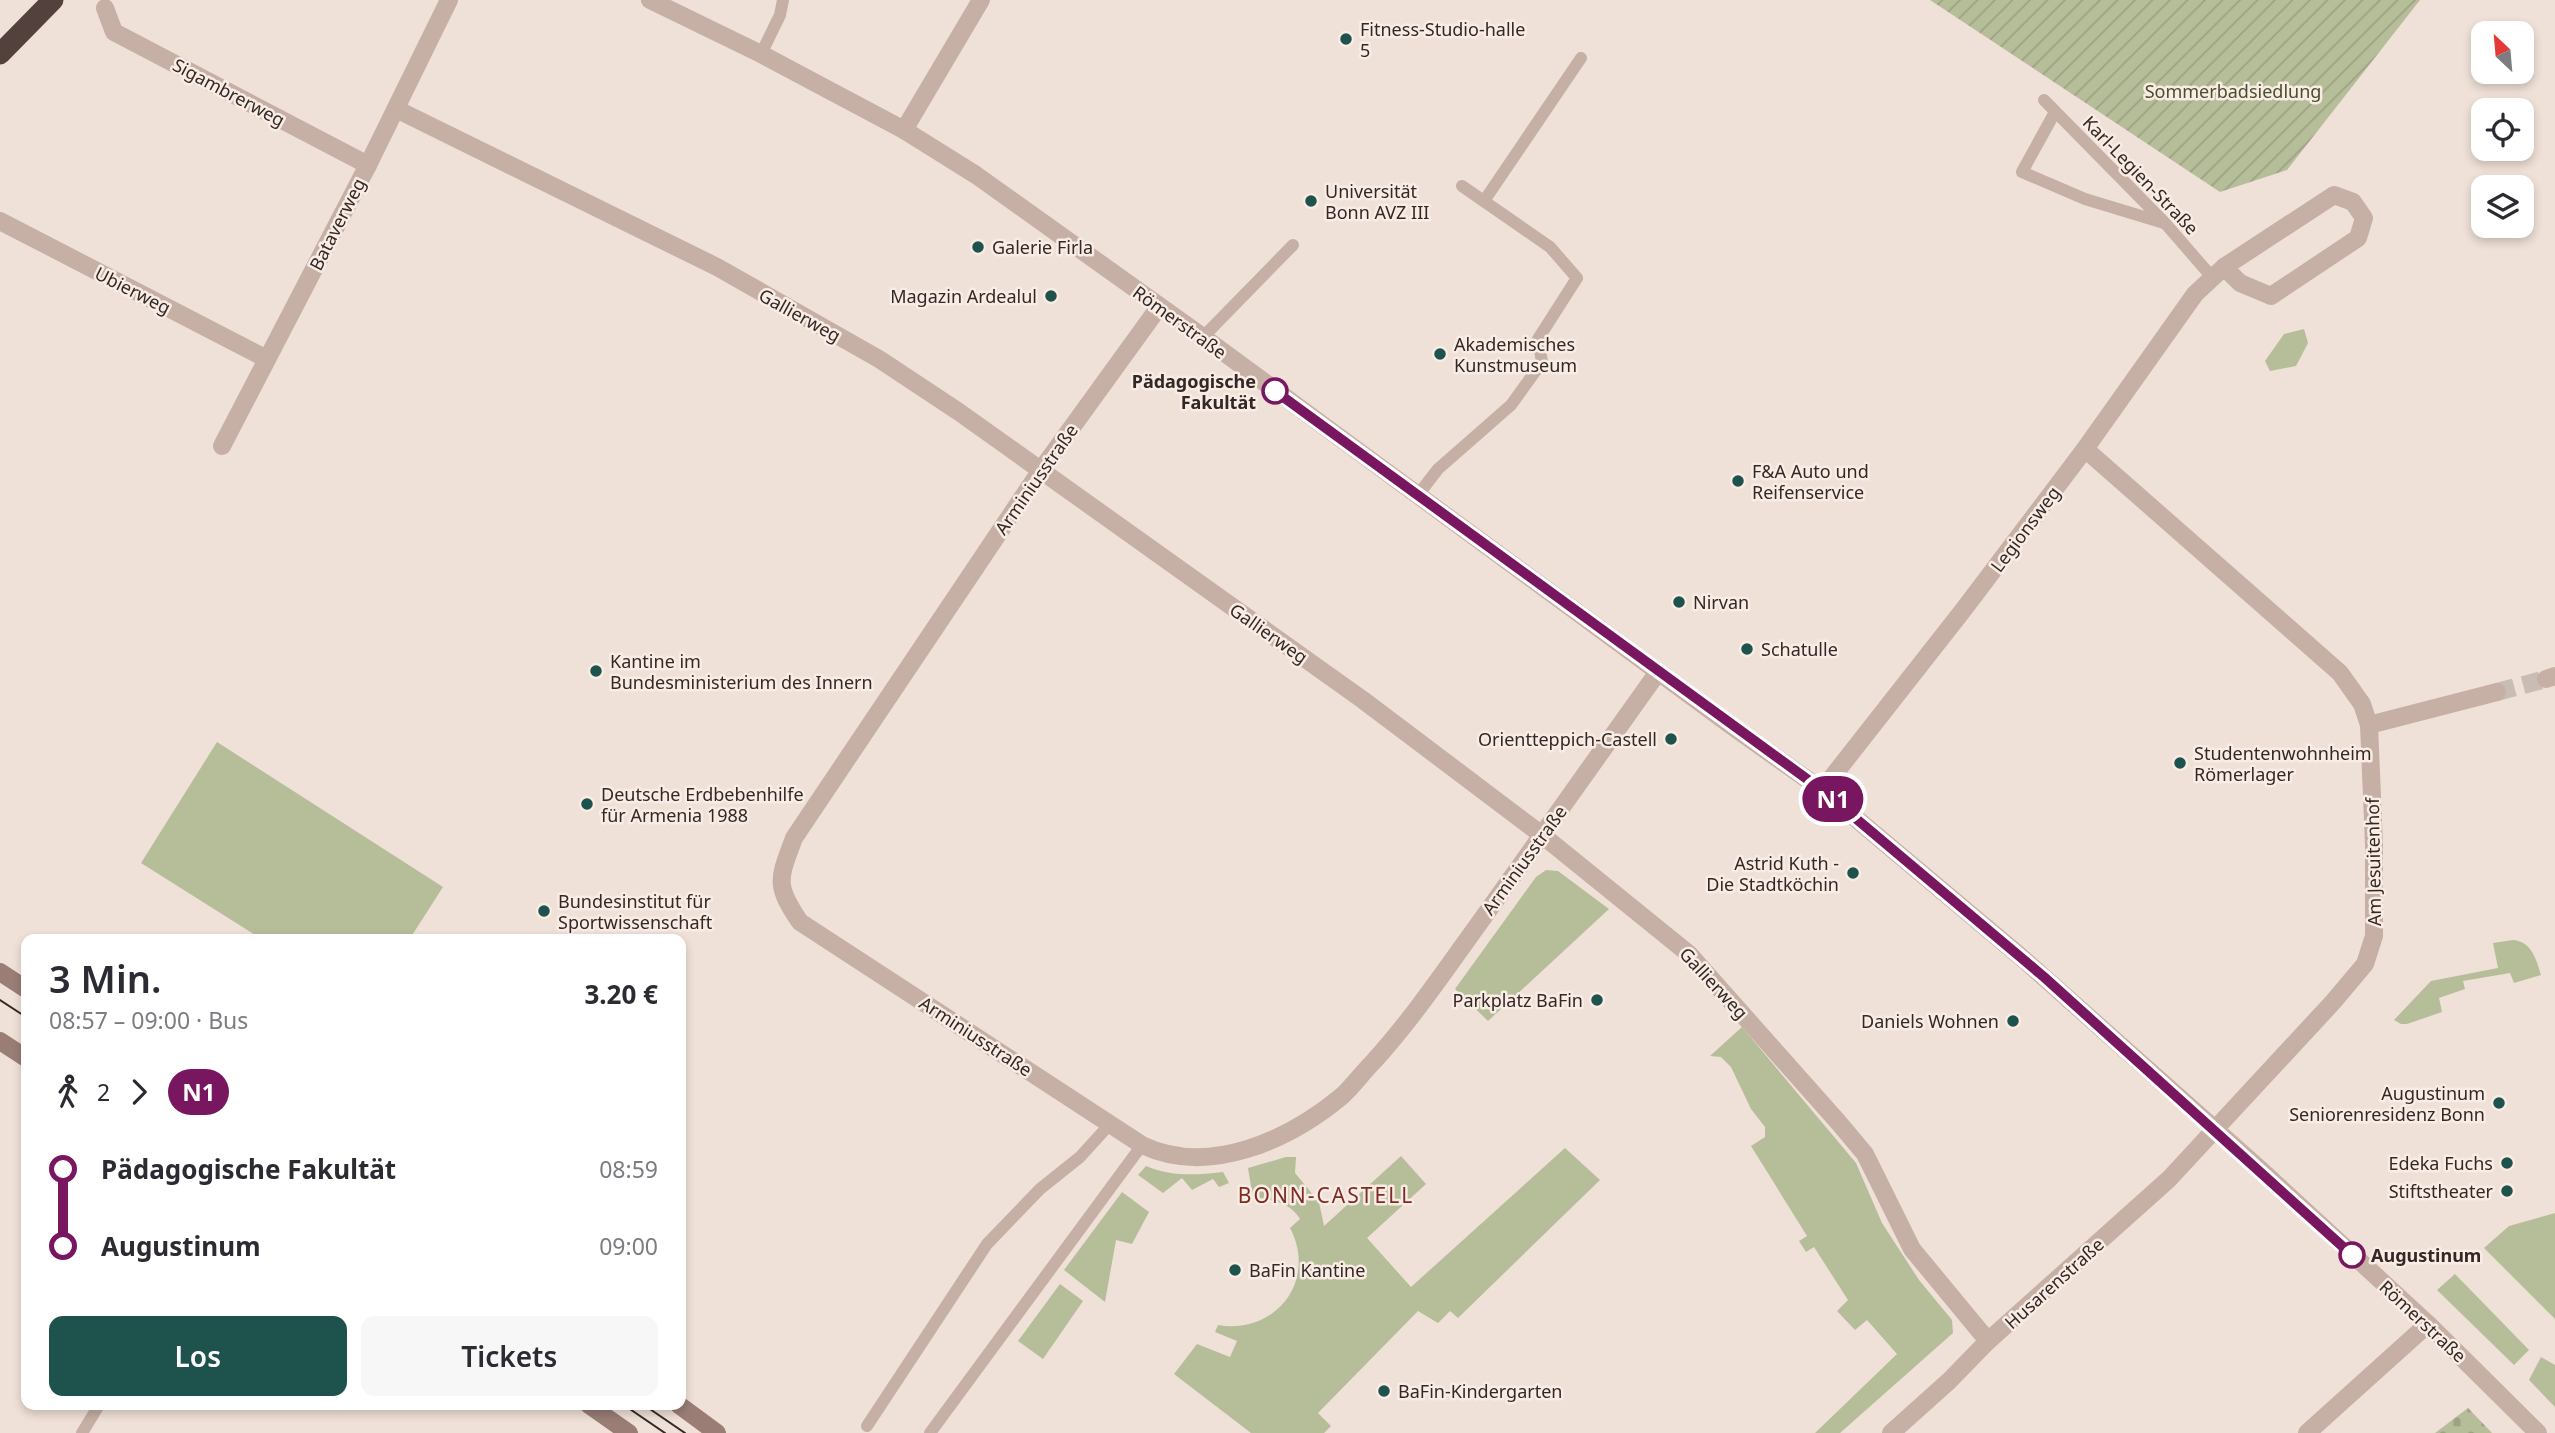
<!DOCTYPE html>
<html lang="de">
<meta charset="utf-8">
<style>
:root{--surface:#fff;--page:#f7f7f7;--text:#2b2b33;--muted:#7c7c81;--accent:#1e524d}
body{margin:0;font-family:"Noto Sans",sans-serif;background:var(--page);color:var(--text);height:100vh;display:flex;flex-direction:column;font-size:26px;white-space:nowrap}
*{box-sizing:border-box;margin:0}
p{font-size:23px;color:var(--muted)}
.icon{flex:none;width:38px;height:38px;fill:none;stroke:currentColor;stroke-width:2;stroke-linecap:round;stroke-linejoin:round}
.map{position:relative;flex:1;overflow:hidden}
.side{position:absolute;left:21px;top:934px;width:665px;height:476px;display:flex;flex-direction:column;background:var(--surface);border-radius:14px;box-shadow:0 4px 10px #0003}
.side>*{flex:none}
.badge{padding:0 14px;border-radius:23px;font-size:24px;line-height:46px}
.needle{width:46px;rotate:334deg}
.controls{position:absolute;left:2471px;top:21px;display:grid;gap:14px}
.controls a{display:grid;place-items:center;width:63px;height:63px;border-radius:14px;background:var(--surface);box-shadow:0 4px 10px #0003;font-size:35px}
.map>.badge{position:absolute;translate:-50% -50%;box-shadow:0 0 0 4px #fff}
.legs{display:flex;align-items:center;gap:10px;height:77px;padding:0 28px;font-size:23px}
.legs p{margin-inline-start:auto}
.head{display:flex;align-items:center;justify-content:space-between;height:119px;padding:0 28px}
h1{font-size:38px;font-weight:600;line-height:52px}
.cta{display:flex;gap:14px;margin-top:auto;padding:14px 28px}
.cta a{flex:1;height:80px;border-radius:14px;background:var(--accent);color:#fff;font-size:28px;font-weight:600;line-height:80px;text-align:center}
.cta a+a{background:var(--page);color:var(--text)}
ul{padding:0 28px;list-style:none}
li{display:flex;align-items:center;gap:24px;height:77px;font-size:26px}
li i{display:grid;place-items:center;width:10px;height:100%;margin:0 9px;background:currentColor}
li i::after{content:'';width:18px;height:18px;margin:-9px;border:5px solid;border-radius:50%;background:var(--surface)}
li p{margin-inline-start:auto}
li:first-child i{background:linear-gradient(#0000 50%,currentColor 0)}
li:last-child i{background:linear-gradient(currentColor 50%,#0000 0)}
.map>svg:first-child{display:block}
.green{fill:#b6bd99}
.cemetery{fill:url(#cemetery-stones)}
.garden{fill:url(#garden-furrows)}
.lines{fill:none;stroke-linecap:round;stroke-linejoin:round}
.minor-tunnel{stroke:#c9bcb4;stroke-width:18;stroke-dasharray:18 9;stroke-linecap:butt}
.service{stroke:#c6afa5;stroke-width:12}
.minor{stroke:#c6afa5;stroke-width:18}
.tertiary{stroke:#c6afa5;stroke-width:18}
.secondary{stroke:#9a7e76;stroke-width:18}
.motorway{stroke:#53413d;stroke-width:21}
.tram{stroke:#332826;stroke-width:2}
.line-1-casing{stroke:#fff;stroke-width:16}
.line-1{stroke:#791660;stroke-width:10}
.poi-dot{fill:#1e524d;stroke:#f8ece4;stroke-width:2.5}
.stop-1-dot{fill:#fff;stroke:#791660;stroke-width:3.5}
.labels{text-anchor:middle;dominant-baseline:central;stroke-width:5;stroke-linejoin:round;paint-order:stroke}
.poi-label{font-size:18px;fill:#332826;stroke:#f8ece4;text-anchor:start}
.park-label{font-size:18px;fill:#474f2b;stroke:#f8ece4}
.street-label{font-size:18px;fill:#332826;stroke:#f8ece4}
.stop-label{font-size:18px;font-weight:bold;fill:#332826;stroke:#f8ece4;text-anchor:end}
.quarter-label{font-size:21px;letter-spacing:2px;fill:#7d2b23;stroke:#f8ece4}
</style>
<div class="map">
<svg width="2555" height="1433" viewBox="0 0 2555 1433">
<defs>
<pattern id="cemetery-stones" width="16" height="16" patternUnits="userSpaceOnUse" patternTransform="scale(1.75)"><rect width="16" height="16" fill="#b6bd99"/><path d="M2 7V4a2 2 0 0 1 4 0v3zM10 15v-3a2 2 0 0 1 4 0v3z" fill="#9da284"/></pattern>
<pattern id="garden-furrows" width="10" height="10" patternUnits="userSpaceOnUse" patternTransform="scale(1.75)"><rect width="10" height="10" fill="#b6bd99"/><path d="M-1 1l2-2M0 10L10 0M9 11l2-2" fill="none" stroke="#9da284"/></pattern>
</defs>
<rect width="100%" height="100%" fill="#efe1d8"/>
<g class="green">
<path d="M2304,329L2308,343L2296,366L2270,371L2265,361L2284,334Z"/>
<path d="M217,742L443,887L409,940H263L141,863Z"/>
<path d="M1546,870L1558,871L1609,909L1488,1021L1455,989L1536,877Z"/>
<path d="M2513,940C2532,942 2536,959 2541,975L2514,983L2510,973L2463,981L2465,989L2439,998L2442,1012L2407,1024H2401L2394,1020L2431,981L2498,968L2493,943Z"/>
<path d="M1742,1027L1856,1163L1882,1223L1919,1280L1952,1320L1953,1333L1840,1433H1815L1897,1354L1867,1320L1855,1330L1837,1311L1848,1300L1814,1247L1806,1252L1799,1241L1807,1236L1751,1146L1765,1137V1127L1751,1109L1731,1067L1721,1057L1710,1056Z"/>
<path d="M1565,1148L1600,1180L1458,1318L1450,1311L1438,1323L1418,1311L1318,1413L1331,1426L1324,1433H1251L1174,1374L1197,1344L1230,1357L1237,1341L1215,1332L1218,1325C1275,1335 1318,1281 1290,1228L1300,1219C1290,1202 1271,1199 1253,1198L1248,1168L1286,1157H1296L1295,1173L1319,1202L1324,1226L1401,1156L1426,1184L1367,1238L1411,1287Z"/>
<path d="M1146,1166C1173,1177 1195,1175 1223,1172L1229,1183L1219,1187L1213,1179L1192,1190L1182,1178L1163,1193L1138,1175Z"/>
<path d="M1122,1192L1149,1212L1132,1244L1116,1240L1105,1302L1064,1270Z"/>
<path d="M2555,1213V1319L2484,1248L2509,1226Z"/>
<path d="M2455,1274L2529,1350L2514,1365L2437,1290Z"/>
<path d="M1060,1284L1083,1301L1043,1359L1018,1341Z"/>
<path d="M2541,1357L2555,1365V1407L2529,1380Z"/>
</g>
<path class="cemetery" d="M2468,1408L2492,1433H2435Z"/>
<path class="garden" d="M1930,0H2420L2287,170L2220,192Z"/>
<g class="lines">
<path class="minor-tunnel" d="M2497,692L2546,679"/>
<g class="service">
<path d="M761,54L780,15L783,0"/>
<path d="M2044,100L2165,223L2211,276"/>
<path d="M2055,112L2022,172L2085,199L2164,223"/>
<path d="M1484,201L1581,58"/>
<path d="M1203,337L1293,245"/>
<path d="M1418,495L1438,469L1511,405L1542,362L1538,339L1577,278L1550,247L1462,186"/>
<path d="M867,1426L987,1244L1040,1189L1080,1157L1110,1124"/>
<path d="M82,1433L99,1405"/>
<path d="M930,1433L1142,1145"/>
</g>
<g class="minor">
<path d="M105,8L114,32L368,165"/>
<path d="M396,109L717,267L879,359L959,412L1363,700L1542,835L1689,954L1839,1123L1865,1154L1912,1249L1988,1341"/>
<path d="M904,130L981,0"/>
<path d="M2334,195L2353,202L2364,218L2358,238L2271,296L2240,283L2224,267Z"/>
<path d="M0,221L267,359"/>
<path d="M1159,307L1041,470L794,838C779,879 774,884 800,922L1142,1145C1209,1177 1289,1140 1342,1096C1353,1086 1363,1072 1374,1061C1413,1018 1446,969 1480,922C1539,838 1599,755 1658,672"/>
<path d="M222,446L368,165L449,0"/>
<path d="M2546,679L2555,676"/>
<path d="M2369,725L2497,692"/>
<path d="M1822,790L1964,609L2085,449L2195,294L2224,267"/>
<path d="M1891,1433L1949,1381L1988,1341L2169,1179L2333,1002L2365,964L2374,936V845L2369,725L2362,704L2340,673L2085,449"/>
<path d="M2307,1433L2428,1324"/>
</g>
<path class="tertiary" d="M650,0L761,54L904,130L976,175L1203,337L1729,724L1822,790L2021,957L2262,1171L2428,1324L2538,1433"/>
<g class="secondary">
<path d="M0,972L26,989"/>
<path d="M0,1041L26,1058"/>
<path d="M589,1405L629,1433"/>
<path d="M679,1405L717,1433"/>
</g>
<path class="motorway" d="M0,54L53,0"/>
<g class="tram">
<path d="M0,1000L26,1017"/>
<path d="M624,1405L665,1433"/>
<path d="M644,1405L685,1433"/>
</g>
</g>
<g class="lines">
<defs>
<path id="line-1" d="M1275,391L1822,790L2044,977L2352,1255"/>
</defs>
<use href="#line-1" class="line-1-casing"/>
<use href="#line-1" class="line-1"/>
</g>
<g class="poi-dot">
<circle cx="1346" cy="39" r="7"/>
<circle cx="1311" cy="201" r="7"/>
<circle cx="978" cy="247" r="7"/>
<circle cx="1051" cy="296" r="7"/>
<circle cx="1440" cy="354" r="7"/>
<circle cx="1738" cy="481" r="7"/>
<circle cx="1679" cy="602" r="7"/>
<circle cx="1747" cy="649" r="7"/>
<circle cx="596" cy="671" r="7"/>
<circle cx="1671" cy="739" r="7"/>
<circle cx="2180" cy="763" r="7"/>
<circle cx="587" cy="804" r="7"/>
<circle cx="1853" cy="873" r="7"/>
<circle cx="544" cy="911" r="7"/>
<circle cx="1597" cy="1000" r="7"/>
<circle cx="2013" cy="1021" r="7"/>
<circle cx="2499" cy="1103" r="7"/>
<circle cx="2507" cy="1163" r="7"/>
<circle cx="2507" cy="1191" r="7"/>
<circle cx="1235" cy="1270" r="7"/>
<circle cx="1384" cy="1391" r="7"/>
</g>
<g class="stop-1-dot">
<circle cx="1275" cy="391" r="12"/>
<circle cx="2352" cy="1255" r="12"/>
</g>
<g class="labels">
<g class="poi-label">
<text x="1360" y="29">Fitness-Studio-halle<tspan x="1360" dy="21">5</tspan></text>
<text x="1325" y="191">Universität<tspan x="1325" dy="21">Bonn AVZ III</tspan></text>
<text x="992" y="247">Galerie Firla</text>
<text x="1037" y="296" text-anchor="end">Magazin Ardealul</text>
<text x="1454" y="344">Akademisches<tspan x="1454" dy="21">Kunstmuseum</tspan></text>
<text x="1752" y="471">F&amp;A Auto und<tspan x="1752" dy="21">Reifenservice</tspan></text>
<text x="1693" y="602">Nirvan</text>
<text x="1761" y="649">Schatulle</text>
<text x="610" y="661">Kantine im<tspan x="610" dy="21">Bundesministerium des Innern</tspan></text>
<text x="1657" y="739" text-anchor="end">Orientteppich-Castell</text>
<text x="2194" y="753">Studentenwohnheim<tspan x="2194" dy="21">Römerlager</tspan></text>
<text x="601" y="794">Deutsche Erdbebenhilfe<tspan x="601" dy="21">für Armenia 1988</tspan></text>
<text x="1839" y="863" text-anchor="end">Astrid Kuth -<tspan x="1839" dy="21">Die Stadtköchin</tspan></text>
<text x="558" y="901">Bundesinstitut für<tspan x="558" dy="21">Sportwissenschaft</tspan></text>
<text x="1583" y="1000" text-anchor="end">Parkplatz BaFin</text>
<text x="1999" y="1021" text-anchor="end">Daniels Wohnen</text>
<text x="2485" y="1093" text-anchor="end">Augustinum<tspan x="2485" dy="21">Seniorenresidenz Bonn</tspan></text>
<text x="2493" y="1163" text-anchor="end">Edeka Fuchs</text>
<text x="2493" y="1191" text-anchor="end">Stiftstheater</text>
<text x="1249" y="1270">BaFin Kantine</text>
<text x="1398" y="1391">BaFin-Kindergarten</text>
</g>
<g class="park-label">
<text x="2233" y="91">Sommerbadsiedlung</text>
</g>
<g class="street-label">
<text transform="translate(229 92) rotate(28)">Sigambrerweg</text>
<text transform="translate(2141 175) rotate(46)">Karl-Legien-Straße</text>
<text transform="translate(337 224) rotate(-63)">Bataverweg</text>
<text transform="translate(133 290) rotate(27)">Ubierweg</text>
<text transform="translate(800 315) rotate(29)">Gallierweg</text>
<text transform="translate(1180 322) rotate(36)">Römerstraße</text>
<text transform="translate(1036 479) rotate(-55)">Arminiusstraße</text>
<text transform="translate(2025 529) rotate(-53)">Legionsweg</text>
<text transform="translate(1269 633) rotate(35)">Gallierweg</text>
<text transform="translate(1524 860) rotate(-54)">Arminiusstraße</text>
<text transform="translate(2373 862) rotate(-91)">Am Jesuitenhof</text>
<text transform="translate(1714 983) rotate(47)">Gallierweg</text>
<text transform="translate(976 1036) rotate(33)">Arminiusstraße</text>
<text transform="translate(2054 1283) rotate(-42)">Husarenstraße</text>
<text transform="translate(2423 1321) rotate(43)">Römerstraße</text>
</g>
<g class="stop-label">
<text x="1256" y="381">Pädagogische<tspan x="1256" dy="21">Fakultät</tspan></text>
<text x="2371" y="1255" text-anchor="start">Augustinum</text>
</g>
<g class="quarter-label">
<text x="1326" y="1195">BONN-CASTELL</text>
</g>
</g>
</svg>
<div class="controls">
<a><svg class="needle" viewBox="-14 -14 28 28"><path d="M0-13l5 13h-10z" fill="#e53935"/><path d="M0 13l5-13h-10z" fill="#7c7c81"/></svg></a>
<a><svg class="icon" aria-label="locate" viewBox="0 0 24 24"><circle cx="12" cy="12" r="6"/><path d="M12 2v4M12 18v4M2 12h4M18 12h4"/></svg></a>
<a><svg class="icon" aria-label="layers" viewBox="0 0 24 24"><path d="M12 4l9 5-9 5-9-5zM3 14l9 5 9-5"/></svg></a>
</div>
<b class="badge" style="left:1833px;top:799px;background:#791660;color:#fff">N1</b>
<section class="side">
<div class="head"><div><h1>3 Min.</h1><p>08:57 – 09:00 · Bus</p></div><b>3.20 €</b></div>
<div class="legs"><svg class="icon" aria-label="walk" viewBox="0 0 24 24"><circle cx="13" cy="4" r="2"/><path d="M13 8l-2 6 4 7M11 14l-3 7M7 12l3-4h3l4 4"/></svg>2<svg class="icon" aria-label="forward" viewBox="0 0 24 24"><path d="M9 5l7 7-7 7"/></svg><b class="badge" style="background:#791660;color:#fff">N1</b></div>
<ul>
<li><i style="color:#791660"></i><b>Pädagogische Fakultät</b><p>08:59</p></li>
<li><i style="color:#791660"></i><b>Augustinum</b><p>09:00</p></li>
</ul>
<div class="cta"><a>Los</a><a>Tickets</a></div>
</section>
</div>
